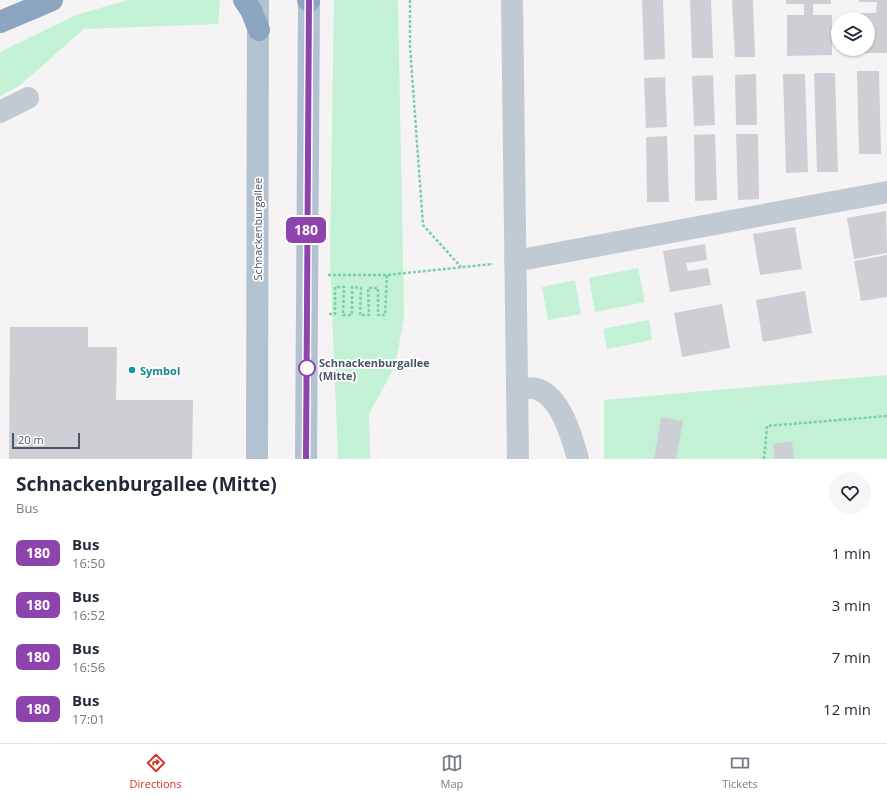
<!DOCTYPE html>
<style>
:root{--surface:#fff;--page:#f6f6f7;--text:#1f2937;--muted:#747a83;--line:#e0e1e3;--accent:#d93025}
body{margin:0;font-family:"Open Sans",sans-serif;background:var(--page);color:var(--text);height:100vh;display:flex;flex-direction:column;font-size:15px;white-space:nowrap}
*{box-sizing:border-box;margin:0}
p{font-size:13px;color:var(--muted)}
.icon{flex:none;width:22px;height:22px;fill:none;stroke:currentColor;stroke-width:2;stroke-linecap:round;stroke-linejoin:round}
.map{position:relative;height:459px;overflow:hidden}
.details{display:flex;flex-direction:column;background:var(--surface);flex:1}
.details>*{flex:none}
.badge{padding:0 8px;border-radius:6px;font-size:14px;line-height:26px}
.fabs{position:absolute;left:831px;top:12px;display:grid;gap:8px}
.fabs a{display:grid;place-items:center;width:44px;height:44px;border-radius:50%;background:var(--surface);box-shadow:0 1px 3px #0004;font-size:20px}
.scale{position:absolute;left:12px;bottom:10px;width:68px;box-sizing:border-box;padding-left:4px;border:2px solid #4a5661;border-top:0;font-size:11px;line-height:14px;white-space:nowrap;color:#4a5661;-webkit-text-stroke:3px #fff;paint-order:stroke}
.map>.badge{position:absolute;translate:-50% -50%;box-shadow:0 0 0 2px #fff}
.round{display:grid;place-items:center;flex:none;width:42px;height:42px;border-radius:21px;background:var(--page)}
.summary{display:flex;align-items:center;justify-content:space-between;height:68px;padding:0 16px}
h1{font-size:19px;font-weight:700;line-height:30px}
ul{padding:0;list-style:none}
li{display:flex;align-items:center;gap:12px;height:52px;padding:0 16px}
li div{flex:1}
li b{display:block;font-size:15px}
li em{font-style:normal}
li .badge{min-width:44px;font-weight:700;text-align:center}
.tab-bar{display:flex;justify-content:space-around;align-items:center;height:56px;border-top:1px solid var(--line);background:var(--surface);font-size:11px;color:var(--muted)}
.tab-bar a{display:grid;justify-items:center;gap:2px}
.tab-bar .active{color:var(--accent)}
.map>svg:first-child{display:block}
.green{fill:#c3f1d5}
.building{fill:#cdcfd5}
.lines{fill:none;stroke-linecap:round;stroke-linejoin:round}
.path{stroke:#7ad0a6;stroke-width:2.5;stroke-dasharray:3 2;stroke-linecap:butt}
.minor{stroke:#c1cad2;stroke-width:22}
.major{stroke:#b3c2d1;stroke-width:22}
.highway{stroke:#8ba5c1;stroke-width:22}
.line-casing{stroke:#fff;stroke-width:9}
.line{stroke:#8e44ad;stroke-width:6}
.stop-dot{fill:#fff;stroke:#8e44ad;stroke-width:2}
.culture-dot{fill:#0f9aa8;stroke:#fff;stroke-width:1.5}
.labels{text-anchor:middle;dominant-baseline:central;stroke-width:3.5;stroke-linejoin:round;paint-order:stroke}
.street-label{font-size:11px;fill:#4a5661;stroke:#fff}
.stop-label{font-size:11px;font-weight:bold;fill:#4a5661;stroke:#fff;text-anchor:start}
.culture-label{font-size:11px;font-weight:bold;fill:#0d838f;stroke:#fff;text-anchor:start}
</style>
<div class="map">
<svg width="887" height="459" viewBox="0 0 887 459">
<rect width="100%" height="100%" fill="#f5f3f3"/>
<g class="green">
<path d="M128,0H216L220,1L218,24L84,29L19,86L0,96V52L76,15Z"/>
<path d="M334,0H398L404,318L395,366L369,414L370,459H338L330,257Z"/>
<path d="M638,268L645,302L595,312L589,278Z"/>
<path d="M575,280L581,314L548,320L542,287Z"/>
<path d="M649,320L652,340L607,349L603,329Z"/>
<path d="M887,375V459H604V400Z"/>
</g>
<g class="building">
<path d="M642,0H663L665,59L644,60Z"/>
<path d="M690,0H711L713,58H692Z"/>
<path d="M732,0H753L755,57H735Z"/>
<path d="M786,0H831V4H813V15H832V55L787,56V15H804V4H786Z"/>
<path d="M859,0H887V53H860V49H868V19H859V13H876L877,2H859Z"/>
<path d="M857,71H879L881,154H859Z"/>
<path d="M814,73H835L838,172H817Z"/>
<path d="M756,74L757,125H736L735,75Z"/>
<path d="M783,74H805L808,172L786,173Z"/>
<path d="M713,75L715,125L694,126L692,76Z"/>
<path d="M665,77L667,127L646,128L644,78Z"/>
<path d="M715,134L717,200L695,201L694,135Z"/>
<path d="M736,134H758L759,199L738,200Z"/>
<path d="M667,136L669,202H647L646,137Z"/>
<path d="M886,211L887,253L854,259L847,218Z"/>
<path d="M795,227L802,269L760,275L753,234Z"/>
<path d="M705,244L707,260L686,263L688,271L708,268L711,285L670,292L663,251Z"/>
<path d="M887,255V297L861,301L854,261Z"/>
<path d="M805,291L812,333L763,342L756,300Z"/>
<path d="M722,304L730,348L682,357L674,313Z"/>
<path d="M10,327H88V347H117L116,400H193L192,459H9Z"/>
<path d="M661,417L683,421L676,459H654Z"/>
<path d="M792,441L794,459H775L773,444Z"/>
</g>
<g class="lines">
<g class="path">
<path d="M410,0V47L423,225L461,267"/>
<path d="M328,275H387L493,264"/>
<path d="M329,314H335V287H344L343,315H352V287L361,288L360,315H369L368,288H378V315H385L387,275"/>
<path d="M764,459L767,426L887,416"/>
</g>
<g class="minor">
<path d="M512,0L518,459"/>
<path d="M0,112L28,98"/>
<path d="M515,261L887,192"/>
<path d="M518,389C524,389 532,387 537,389C561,397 572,437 578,459"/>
</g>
<g class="major">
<path d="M257,459L258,0"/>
<path d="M306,459L309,0"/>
</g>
<g class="highway">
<path d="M244,0L251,10L259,30"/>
<path d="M308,0L309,1"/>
<path d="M0,22L52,0"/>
</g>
</g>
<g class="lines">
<defs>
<path id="line" d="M306,459L309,0"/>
</defs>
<use href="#line" class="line-casing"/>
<use href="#line" class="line"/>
</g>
<circle class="stop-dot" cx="307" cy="368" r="8"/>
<circle class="culture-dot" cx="132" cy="370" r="4"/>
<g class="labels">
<g class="street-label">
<text transform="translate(257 229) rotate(-90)">Schnackenburgallee</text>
</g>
<g class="stop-label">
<text x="319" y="362">Schnackenburgallee<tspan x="319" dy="13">(Mitte)</tspan></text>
</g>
<g class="culture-label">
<text x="140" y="370">Symbol</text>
</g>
</g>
</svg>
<div class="fabs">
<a><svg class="icon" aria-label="layers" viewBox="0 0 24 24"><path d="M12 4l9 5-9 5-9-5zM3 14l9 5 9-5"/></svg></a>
</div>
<div class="scale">20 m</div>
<b class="badge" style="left:306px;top:230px;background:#8e44ad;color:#fff">180</b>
</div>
<section class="details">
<div class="summary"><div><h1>Schnackenburgallee (Mitte)</h1><p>Bus</p></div><a class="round"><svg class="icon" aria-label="heart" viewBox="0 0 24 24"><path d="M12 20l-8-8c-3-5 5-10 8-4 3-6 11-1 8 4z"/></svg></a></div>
<ul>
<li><span class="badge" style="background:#8e44ad;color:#fff">180</span><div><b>Bus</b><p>16:50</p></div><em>1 min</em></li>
<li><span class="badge" style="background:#8e44ad;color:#fff">180</span><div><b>Bus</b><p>16:52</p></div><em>3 min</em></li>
<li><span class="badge" style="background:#8e44ad;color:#fff">180</span><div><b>Bus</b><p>16:56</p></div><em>7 min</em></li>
<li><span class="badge" style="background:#8e44ad;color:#fff">180</span><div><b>Bus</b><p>17:01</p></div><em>12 min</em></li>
</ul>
</section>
<nav class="tab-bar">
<a class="active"><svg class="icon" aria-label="directions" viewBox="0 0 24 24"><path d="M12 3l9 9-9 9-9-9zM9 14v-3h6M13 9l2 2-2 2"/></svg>Directions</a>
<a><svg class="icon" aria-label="map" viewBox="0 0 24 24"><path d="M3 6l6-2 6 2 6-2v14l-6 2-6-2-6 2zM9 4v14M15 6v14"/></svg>Map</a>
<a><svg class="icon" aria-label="tickets" viewBox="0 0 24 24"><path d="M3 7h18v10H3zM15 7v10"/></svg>Tickets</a>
</nav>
